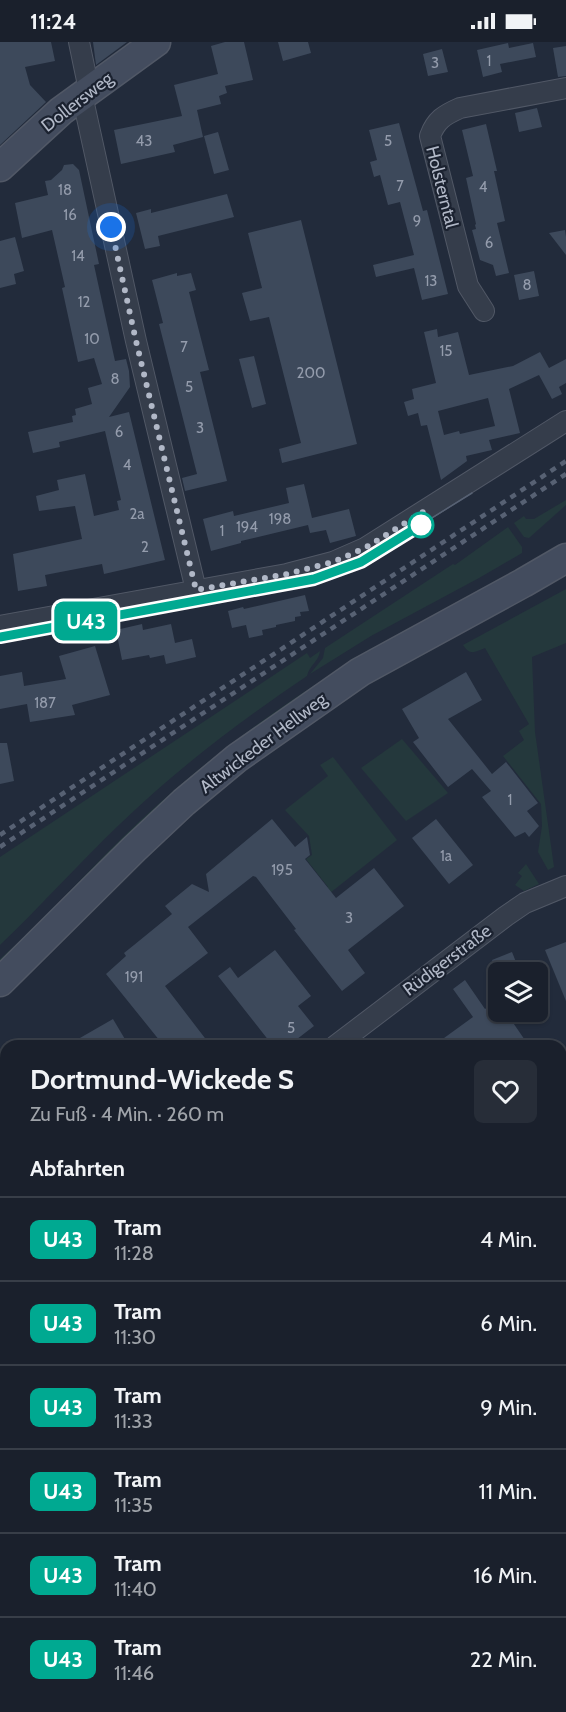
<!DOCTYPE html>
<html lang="de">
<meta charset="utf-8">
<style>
:root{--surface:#1a202c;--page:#272d38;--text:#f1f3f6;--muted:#9fa3a9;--line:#383e48}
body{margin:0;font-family:Cabin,sans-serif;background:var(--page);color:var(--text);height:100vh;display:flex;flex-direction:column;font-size:22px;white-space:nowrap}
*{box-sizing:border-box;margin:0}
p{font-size:20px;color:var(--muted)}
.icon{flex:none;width:33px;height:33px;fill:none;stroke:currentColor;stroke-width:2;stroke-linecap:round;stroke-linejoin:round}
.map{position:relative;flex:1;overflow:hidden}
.panel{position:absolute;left:0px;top:998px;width:567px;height:674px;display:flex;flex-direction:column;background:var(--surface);border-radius:18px 18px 0 0;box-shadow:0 2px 4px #0004,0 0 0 2px var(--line)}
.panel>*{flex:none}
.badge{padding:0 12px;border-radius:9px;font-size:21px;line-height:39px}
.fabs{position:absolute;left:488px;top:920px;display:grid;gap:12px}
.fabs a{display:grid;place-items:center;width:60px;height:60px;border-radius:9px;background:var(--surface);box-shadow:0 2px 4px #0004,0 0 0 2px var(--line);font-size:30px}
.you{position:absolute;width:30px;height:30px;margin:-15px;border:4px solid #fff;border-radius:50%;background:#1a73e8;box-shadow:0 0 0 9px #1a73e833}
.map>.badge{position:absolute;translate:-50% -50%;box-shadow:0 0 0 3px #fff}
h2{padding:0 30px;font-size:22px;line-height:54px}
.round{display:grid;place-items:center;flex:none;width:63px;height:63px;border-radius:9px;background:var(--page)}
.summary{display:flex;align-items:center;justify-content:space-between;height:102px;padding:0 30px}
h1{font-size:28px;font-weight:800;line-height:45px}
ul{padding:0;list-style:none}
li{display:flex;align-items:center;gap:18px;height:84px;padding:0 30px;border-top:2px solid var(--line)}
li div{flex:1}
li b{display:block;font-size:22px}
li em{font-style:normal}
li .badge{min-width:66px;font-weight:700;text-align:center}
.status{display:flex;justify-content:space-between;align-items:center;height:42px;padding:0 30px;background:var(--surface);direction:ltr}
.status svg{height:16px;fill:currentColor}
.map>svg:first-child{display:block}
.green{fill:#24383c}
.building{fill:#3d495b;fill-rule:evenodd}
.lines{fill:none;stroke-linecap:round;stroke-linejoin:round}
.street-casing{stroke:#515866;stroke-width:22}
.secondary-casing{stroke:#515866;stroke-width:31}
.street{stroke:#353d4b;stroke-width:20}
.secondary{stroke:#434c5e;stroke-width:28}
.tram{stroke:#576173;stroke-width:1.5}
.rail{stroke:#576173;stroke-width:4.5;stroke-dasharray:6 6;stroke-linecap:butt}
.line-casing{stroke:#fff;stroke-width:14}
.line{stroke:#00a991;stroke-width:9}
.walk{stroke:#b1b8c7;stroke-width:6;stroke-dasharray:0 10.8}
.stop-dot{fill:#fff;stroke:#00a991;stroke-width:3}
.labels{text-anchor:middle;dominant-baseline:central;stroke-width:4.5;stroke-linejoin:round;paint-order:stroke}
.number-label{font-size:15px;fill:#949cac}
.street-label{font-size:18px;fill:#b1b8c7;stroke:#1b2230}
</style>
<div class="status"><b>11:24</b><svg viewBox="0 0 49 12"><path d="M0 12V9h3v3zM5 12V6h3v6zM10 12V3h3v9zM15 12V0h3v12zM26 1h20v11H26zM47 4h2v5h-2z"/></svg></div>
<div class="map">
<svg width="566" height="1670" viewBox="0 0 566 1670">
<rect width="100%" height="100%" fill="#222b3b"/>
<g class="green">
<path d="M566,458V463L529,496L524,495L514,481L524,474L526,477H534Z"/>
<path d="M508,485L522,505V511L479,536L371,594L310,632L323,616L325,606L453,522L455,523Z"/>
<path d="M566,547V601L532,615L535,690L554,825L548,828L538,810L542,784L541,762L503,714L524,698L519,689L529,682L485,606C475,610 470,614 463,603Z"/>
<path d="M411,585L414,590L0,927V917C50,873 93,822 142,777C225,700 313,640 411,585Z"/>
<path d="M320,609C319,619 309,624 307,634C240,679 177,727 120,782C79,821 41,864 0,903V815L307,611L310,616Z"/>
<path d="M402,697L448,751L406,779L361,726Z"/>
<path d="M333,715L397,798L292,881L288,876L328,845L306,817L312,813L309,794L285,768L328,734L320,723Z"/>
<path d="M526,822L539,842L524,849L515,843L522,834L518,831Z"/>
<path d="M0,1612L6,1622V1661L0,1665Z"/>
</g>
<g class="building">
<path d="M0,0H51L55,19L25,25L30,43L46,60L0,103Z"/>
<path d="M93,0H127L96,23Z"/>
<path d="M225,0H244L253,38L225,44L227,51L219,54L221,62L197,68L203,95L173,103L175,110L121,122L114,88L182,74L174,43L218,32L211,4Z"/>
<path d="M278,0H308L311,11L283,19Z"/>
<path d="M508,1L509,6L533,1L536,15L500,22L502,30L483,35L477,8Z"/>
<path d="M566,4V34L558,35L553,6Z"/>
<path d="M442,7L448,30L428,34L423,12Z"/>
<path d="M537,66L542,85L519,90L515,71Z"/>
<path d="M399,81L423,169L427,168L448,252L422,258L414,226L376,235L373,223L414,213L400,160L388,163L380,133L374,135L370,120L377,118L369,88Z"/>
<path d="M486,82L497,129H494L505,179L497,181L509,231L496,234L493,223L480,218L472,188L476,187L475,183L476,182L466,136L473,134L462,88Z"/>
<path d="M218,90L229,128L214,132L204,94Z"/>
<path d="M73,122L79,128L99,222L94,223L115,319L126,317L129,329L130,345L109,375L129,370L165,518L104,532L102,522L45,533L47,544L18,549L13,512L82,497L75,464L39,469L36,454L59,448L57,438L85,432L94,474L119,468L117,459L121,458L105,389L59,400L60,405L33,411L28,390L73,380L72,374L76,373L75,367L92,362L88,346L102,342L94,316L78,320L62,246L65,245L52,188L22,196L15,161L48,153L45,139L51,138L62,128L64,123Z"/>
<path d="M227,152L234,175L158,194L160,204L145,207L136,171L151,167V171Z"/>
<path d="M301,178L357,402L282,421L279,407L301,401L269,275L250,279L242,251L262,246L248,191Z"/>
<path d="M565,188L566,195V213L549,191Z"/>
<path d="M15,195L24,229L14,232L16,242L0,246V199Z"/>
<path d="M534,229L539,254L519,258L514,233Z"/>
<path d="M177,231V234L191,231L196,248L189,250L209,328L200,330L227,439L185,449L182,436L197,432L159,282L163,281L152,238Z"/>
<path d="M437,287L438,295L458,290L469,333L513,324L540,310L549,326L566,317V341L559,345L562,352L552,357L539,333L509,347L520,391L489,398L492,408L466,414L467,419L441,438L427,383L421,384L418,371L408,374L404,360L414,357L412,347L436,341L424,290ZM488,356L495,384L460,392L459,389L444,393L438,369Z"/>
<path d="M254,314L266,362L252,366L239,317Z"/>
<path d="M304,442L312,476L349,467L356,494L330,501L326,488L310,491L308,483L241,499V501L211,509L203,477L233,469L234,474L289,461L286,446Z"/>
<path d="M305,553L309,569L300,570L301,574L295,575V579L276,583V585L262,588L263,593L249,596L246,583L232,586L228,569L243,565L244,567Z"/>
<path d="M142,582L143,588L171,582L175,601L192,597L196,615L166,622L164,613L150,616L149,613L122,618L116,588Z"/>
<path d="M95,604L110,653L72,663L75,673L30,680L27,662L0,667V634L22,630L24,644L66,637L59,614Z"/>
<path d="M466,630L482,658L448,677L492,732L506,720L538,761L527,769L539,784L529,795L525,790L515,795L482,755L491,749L472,727L448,745L413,700L419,696L402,667Z"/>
<path d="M0,701H7L14,739L0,742Z"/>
<path d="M272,777L295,805L307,795L310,813L305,817L336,856L374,826L404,864L348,908L365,931L342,949L294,888L296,887L256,835L253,834L188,885L208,911L165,944L211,1004H164L106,932L126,914L124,911L134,903L172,872L165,864L192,842L209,850L206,832Z"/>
<path d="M436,777L473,823L449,842L412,796Z"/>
<path d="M566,900V959L545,908Z"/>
<path d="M275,908L311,954L298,964L314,984L288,1004H273L218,934L230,925L238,936Z"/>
<path d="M512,910L520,930H497L492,918Z"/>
<path d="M465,938L485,967L498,958V969H505L529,1004H433L473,975L453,947Z"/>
<path d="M113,977L129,1004H66Z"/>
</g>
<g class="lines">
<defs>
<g id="street">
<path d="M79,0L89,48"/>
<path d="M82,53L136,299L196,548"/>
<path d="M484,269L468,244L430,94C436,78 444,73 460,66L566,46"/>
<path d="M0,584L287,532L333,520L365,506L566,379"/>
<path d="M335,1004L506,874L525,861L566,844"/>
<path d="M561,1151L566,1148"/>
<path d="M0,1545L6,1542"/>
<path d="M561,1650L566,1647"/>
<path d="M529,1670L537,1665"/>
</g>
<g id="secondary">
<path d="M0,125L61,69L156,0"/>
<path d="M0,940L134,807L184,760L237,716L360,630L523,541L566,516"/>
<path d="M0,1569L6,1580"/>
<path d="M57,1665L60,1670"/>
</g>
</defs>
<use href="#street" class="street-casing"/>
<use href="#secondary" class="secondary-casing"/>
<use href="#street" class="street"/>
<use href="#secondary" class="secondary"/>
<path class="tram" d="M0,595L314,536L361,520L472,451"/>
<g class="rail">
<path d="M0,793L566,419"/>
<path d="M0,805L566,432"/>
</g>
</g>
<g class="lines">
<defs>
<path id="line" d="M0,595L314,537L361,520L421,483"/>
</defs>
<use href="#line" class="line-casing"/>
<use href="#line" class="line"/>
<path class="walk" d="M111,185L136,299L196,548L287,532L333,520L365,506L423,470L421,483"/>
</g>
<circle class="stop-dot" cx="421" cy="483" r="12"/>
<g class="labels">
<g class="number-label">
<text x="489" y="19">1</text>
<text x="435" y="21">3</text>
<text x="144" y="99">43</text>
<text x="388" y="99">5</text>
<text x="400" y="144">7</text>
<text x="483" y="145">4</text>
<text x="65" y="148">18</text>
<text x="70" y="173">16</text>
<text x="417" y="179">9</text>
<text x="489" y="201">6</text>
<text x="78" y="214">14</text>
<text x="431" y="239">13</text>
<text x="527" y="243">8</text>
<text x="84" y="260">12</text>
<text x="92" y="297">10</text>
<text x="184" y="305">7</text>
<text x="446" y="309">15</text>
<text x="311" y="331">200</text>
<text x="115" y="337">8</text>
<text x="189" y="345">5</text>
<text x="200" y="386">3</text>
<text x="119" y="390">6</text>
<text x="127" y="423">4</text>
<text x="137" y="472">2a</text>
<text x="280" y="477">198</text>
<text x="247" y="485">194</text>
<text x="222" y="489">1</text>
<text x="145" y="505">2</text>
<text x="45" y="661">187</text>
<text x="510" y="758">1</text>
<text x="446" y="814">1a</text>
<text x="282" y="828">195</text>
<text x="349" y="876">3</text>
<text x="134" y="935">191</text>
<text x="291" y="986">5</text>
</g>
<g class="street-label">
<text transform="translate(77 60) rotate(-38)">Dollersweg</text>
<text transform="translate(442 145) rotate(76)">Holsterntal</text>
<text transform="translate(263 701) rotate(-37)">Altwickeder Hellweg</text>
<text transform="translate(447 918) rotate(-37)">Rüdigerstraße</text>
</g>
</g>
</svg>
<div class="fabs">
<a><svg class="icon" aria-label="layers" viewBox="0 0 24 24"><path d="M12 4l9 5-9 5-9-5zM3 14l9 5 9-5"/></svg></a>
</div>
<div class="you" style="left:111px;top:185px"></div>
<b class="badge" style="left:86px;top:579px;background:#00a991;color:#fff">U43</b>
<section class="panel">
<div class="summary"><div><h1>Dortmund-Wickede S</h1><p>Zu Fuß · 4 Min. · 260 m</p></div><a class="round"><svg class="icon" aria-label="heart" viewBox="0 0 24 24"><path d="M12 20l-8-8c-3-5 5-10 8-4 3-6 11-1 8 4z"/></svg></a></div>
<h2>Abfahrten</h2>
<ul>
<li><span class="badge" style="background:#00a991;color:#fff">U43</span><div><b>Tram</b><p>11:28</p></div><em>4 Min.</em></li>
<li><span class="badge" style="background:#00a991;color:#fff">U43</span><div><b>Tram</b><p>11:30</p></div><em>6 Min.</em></li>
<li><span class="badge" style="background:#00a991;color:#fff">U43</span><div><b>Tram</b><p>11:33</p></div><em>9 Min.</em></li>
<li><span class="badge" style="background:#00a991;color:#fff">U43</span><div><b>Tram</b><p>11:35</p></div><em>11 Min.</em></li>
<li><span class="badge" style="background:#00a991;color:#fff">U43</span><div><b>Tram</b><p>11:40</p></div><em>16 Min.</em></li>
<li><span class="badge" style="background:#00a991;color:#fff">U43</span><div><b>Tram</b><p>11:46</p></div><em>22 Min.</em></li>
</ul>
</section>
</div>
